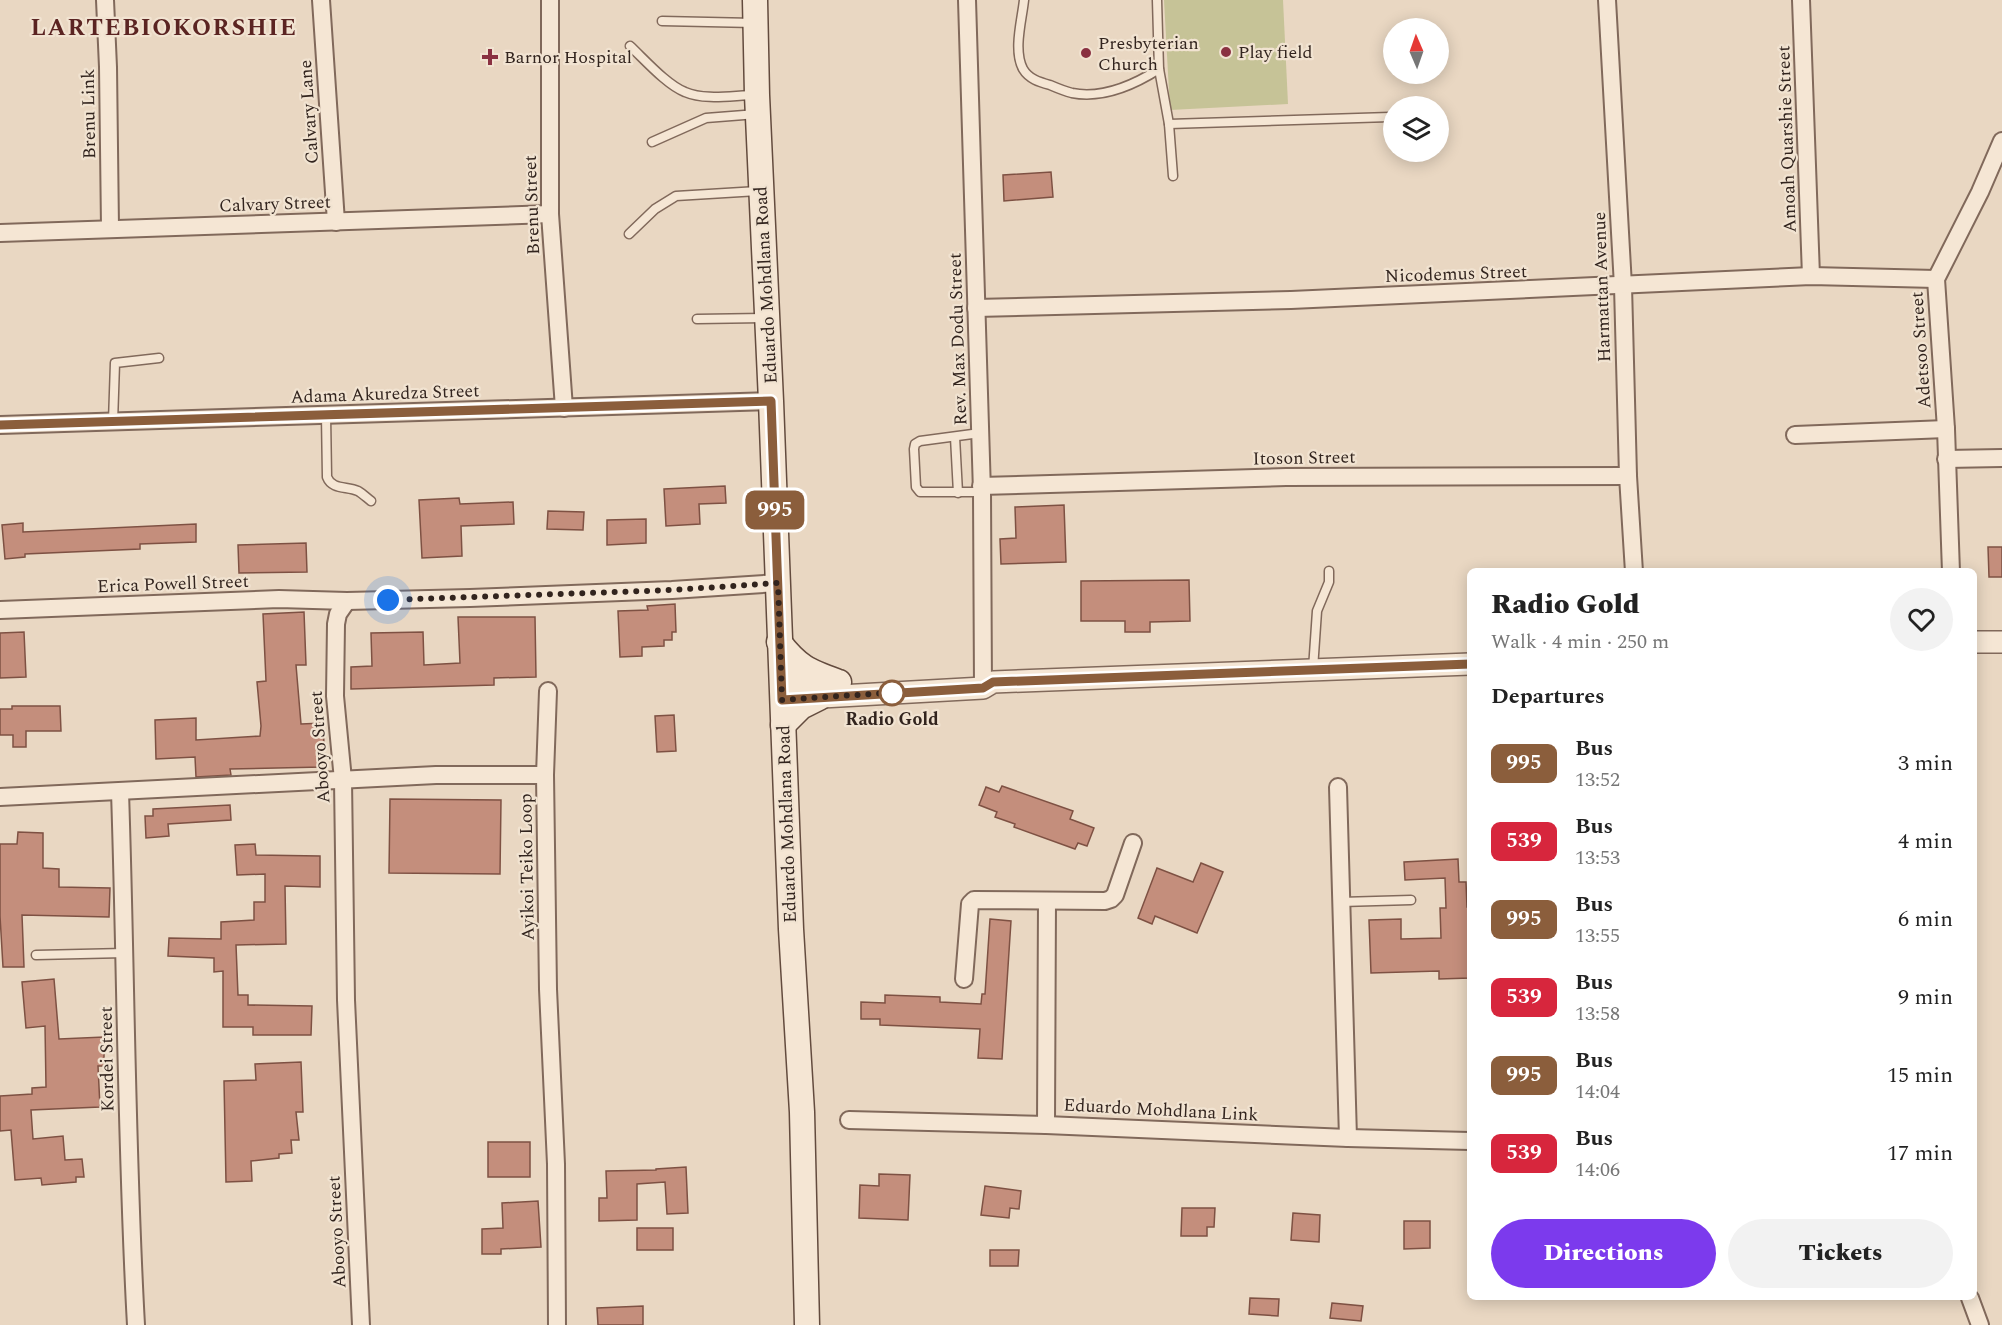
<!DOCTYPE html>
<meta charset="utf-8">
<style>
:root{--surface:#fff;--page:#f2f2f2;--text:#222;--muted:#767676;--accent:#7c3aed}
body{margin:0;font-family:Spectral,serif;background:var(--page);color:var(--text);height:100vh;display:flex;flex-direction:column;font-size:22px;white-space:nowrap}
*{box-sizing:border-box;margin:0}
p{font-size:20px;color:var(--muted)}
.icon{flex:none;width:33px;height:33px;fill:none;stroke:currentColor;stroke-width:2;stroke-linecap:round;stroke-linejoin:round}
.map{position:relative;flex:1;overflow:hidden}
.panel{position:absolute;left:1467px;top:568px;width:510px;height:732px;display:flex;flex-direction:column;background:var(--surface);border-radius:9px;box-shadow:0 3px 15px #0003}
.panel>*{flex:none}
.badge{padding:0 12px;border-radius:9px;font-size:21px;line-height:39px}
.needle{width:39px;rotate:358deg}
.fabs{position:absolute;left:1383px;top:18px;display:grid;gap:12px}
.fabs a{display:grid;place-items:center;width:66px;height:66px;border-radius:50%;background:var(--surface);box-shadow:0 3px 15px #0003;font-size:30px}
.you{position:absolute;width:30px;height:30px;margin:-15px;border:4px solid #fff;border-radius:50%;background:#1a73e8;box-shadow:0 0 0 9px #1a73e833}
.map>.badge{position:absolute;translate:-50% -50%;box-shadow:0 0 0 3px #fff}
h2{padding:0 24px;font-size:22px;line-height:54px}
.round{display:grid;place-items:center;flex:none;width:63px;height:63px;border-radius:32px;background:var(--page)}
.summary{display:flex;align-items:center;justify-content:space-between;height:102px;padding:0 24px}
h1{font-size:28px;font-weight:800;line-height:45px}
.cta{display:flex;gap:12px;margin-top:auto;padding:12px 24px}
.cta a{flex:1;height:69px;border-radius:36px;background:var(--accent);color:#fff;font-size:24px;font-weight:800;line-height:69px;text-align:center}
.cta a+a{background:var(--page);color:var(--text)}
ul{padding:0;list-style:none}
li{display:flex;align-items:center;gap:18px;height:78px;padding:0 24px}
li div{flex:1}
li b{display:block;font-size:22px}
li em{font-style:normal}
li .badge{min-width:66px;font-weight:700;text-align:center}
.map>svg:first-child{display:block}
.green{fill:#c6c397}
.building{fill:#c48e7c;stroke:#7e5143;stroke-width:1.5}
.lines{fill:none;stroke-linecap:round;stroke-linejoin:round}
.service-casing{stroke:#81695b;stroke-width:11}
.minor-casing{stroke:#81695b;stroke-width:20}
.tertiary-casing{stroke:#81695b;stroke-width:24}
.secondary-casing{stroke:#634b3e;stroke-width:27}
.service{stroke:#f5e6d4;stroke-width:8}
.minor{stroke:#f5e6d4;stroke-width:16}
.tertiary{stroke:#f5e6d4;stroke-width:21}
.secondary{stroke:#f5e6d4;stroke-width:24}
.line-casing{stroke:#fff;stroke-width:14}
.line{stroke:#8b5e3c;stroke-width:9}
.walk{stroke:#32241e;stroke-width:6;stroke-dasharray:0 10.8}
.poi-dot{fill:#8a3141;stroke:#f1e3d1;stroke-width:2}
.stop-dot{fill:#fff;stroke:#8b5e3c;stroke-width:3}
.labels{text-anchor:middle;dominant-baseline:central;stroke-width:4.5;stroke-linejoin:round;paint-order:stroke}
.poi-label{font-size:18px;fill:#32241e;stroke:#f1e3d1;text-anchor:start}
.street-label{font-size:18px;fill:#32241e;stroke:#f1e3d1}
.stop-label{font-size:18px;font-weight:bold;fill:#32241e;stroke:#f1e3d1}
.district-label{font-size:24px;font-weight:bold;letter-spacing:1.5px;fill:#5b2422;stroke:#f1e3d1}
</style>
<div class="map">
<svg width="2002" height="1325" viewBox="0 0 2002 1325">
<rect width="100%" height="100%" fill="#e9d7c2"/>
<path class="green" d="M1164,0H1283L1288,104L1170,110Z"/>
<g class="building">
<path d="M1051,172L1053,197L1004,201L1003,175Z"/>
<path d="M725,486L726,503L699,504L700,524L666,526L664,489Z"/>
<path d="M459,498L460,504L513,502L514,524L461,526L462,556L422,558L419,500Z"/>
<path d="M1064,505L1066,562L1001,564L1000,539L1016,538L1015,507Z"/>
<path d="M548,511L584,512L583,530L547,529Z"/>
<path d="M646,519V543L607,545V520Z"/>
<path d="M23,523V532L196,524V542L140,544V549L25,554V557L5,559L2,525Z"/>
<path d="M306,543L307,572L239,573L238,545Z"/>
<path d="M1988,547H2002V577H1989Z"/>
<path d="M1189,580L1190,621L1150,622V632H1125V621H1081V581Z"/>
<path d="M675,604L676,632H672V640H664V646L642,647V656L620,657L618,611L648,610L647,606Z"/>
<path d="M304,612L306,665H296L301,724L323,723L324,744L322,745V767L230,769L231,775L196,777L195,757L156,759L155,720L196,718V740L260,736L261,726L257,682L266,681L263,614Z"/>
<path d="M458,617H535L536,677L494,678V685L351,689V667L372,666L371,633L423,632L424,665L460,663Z"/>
<path d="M24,632L26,677L0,678V633Z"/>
<path d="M12,706H60L61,731H26V747H13V735H0V709H12Z"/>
<path d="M674,715L676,751L657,752L655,716Z"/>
<path d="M1002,786L1073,811L1070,819L1094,828L1087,846L1078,843L1075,849L1014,827L1015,824L995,817L997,812L979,805L986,787L999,792Z"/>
<path d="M390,799L501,800L500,874L389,873Z"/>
<path d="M230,805L231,820L168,824L169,836L146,838L145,816H153V809Z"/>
<path d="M18,832L43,833V868L59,869V887L110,888L109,917L22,915L24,967H3L0,916V844H17Z"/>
<path d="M255,844L256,855L320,856V887L285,886L286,944L236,945L238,995H248V1005L312,1006L311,1035H253V1027H223V971L214,972V958L168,956L169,938L221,939V922L254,920V902H265V874L237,875L235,845Z"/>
<path d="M1458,859L1459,882H1466L1467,907H1470V978L1439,979V971L1371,973L1369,920L1401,919V939L1441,938L1440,908H1446L1445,878L1405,880L1404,862Z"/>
<path d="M1201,863L1223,872L1197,933L1155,916L1152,924L1138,918L1157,868L1193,882Z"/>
<path d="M990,919L1011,921L1002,1059L978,1058L980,1029L880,1025V1019H861V1002L885,1003V995L940,997V1002L981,1004L982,994H985Z"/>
<path d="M54,979L59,1039L104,1037V1066H98L100,1107L31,1110L33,1139L63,1136L65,1160L82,1159L84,1177H76V1182L42,1185L41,1178L15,1180L11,1130L0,1131V1096L32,1094V1088L46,1087L45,1026L26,1028L22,982Z"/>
<path d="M301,1062L303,1112H296L299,1140H291L292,1153L279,1154V1158L251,1161L252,1181L226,1182L224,1081L256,1080L255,1064Z"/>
<rect x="488" y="1142" width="42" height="35"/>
<path d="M686,1167L688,1213L667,1214L665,1182L637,1184V1220L599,1221V1198H607L606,1171L656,1170V1169Z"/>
<path d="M879,1174L910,1175L908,1220L859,1218L860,1185L879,1186Z"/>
<path d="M985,1186L1021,1191L1019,1209L1010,1208L1009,1218L981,1215Z"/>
<path d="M538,1201L541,1247L501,1249V1254H482V1229L503,1228L502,1203Z"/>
<path d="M1182,1208H1215L1214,1227H1207V1236H1181Z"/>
<path d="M1293,1213L1320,1215L1319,1242L1291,1240Z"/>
<path d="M1404,1221H1430V1248L1404,1249Z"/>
<rect x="637" y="1228" width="36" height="22"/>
<path d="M990,1250H1019L1018,1266H990Z"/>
<path d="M1250,1298L1279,1299L1278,1316L1249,1314Z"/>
<path d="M1332,1303L1363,1306L1361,1321L1330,1318Z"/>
<path d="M643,1306V1325H598L597,1308Z"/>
</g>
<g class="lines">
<defs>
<g id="service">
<path d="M1024,0C1022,20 1013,50 1023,69C1029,79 1039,82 1050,85C1057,88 1064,91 1072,93C1103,99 1134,85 1159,69"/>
<path d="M1157,0L1159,69L1169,124L1173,176"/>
<path d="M662,21L754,23"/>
<path d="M630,46C645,60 667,85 685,92C706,101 734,95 756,95"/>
<path d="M1169,124L1390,117"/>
<path d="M652,142L706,118L757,114"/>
<path d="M629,234L655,209L676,196L758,191"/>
<path d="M697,319L764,318"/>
<path d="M326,415L327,477C332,490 347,486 358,491C363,494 367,498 371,501"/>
<path d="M113,422L115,363L159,358"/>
<path d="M980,433L920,441L915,444L914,449L916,487L920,492H982"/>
<path d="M955,437L958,493"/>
<path d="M1313,669L1317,611L1329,582V571"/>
<path d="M1341,902L1411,900"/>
<path d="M36,955L125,953"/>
</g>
<g id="minor">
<path d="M105,0L108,67L110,228"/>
<path d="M321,0L336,222"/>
<path d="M550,0V214L564,408"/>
<path d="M967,0L982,492L983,688"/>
<path d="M1607,0L1623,286L1628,476L1634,572"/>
<path d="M1801,0L1811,276"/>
<path d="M0,233L550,214"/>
<path d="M976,308L1291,300L1811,276L1936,279"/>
<path d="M0,425L771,401"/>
<path d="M1795,435L1946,429"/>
<path d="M1946,459L2002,458"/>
<path d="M981,486L1286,477L1628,476"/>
<path d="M1951,572L1946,429L1936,279L1980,192L2002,141"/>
<path d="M347,601L338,614L336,624L335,696L343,780L346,1000L361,1325"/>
<path d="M0,610L279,599L347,601L470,598L672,590L778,583"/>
<path d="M548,691L545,775L548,989L556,1164L557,1325"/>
<path d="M1338,787L1348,1138"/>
<path d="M120,792C126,970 126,1148 136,1325"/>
<path d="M0,797L436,775H545"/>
<path d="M964,979L970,904L974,900L1105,901L1111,899L1115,895L1133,843"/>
<path d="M849,1120L1046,1125L1348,1138L1470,1141"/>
<path d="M1046,1125L1047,901"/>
<path d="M1970,1298L1980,1325"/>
</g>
<g id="tertiary">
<path d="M1974,642H2002"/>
<path d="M781,683L835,682"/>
<path d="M804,698L983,688L993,682L1470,664"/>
</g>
<g id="secondary">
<path d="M755,0L757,95L771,401L791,929L802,1112L807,1325"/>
<path d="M779,642C799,668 809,671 839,682"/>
<path d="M783,725L801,707L819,698"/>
</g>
</defs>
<use href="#service" class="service-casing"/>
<use href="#minor" class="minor-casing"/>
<use href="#tertiary" class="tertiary-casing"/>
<use href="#secondary" class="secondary-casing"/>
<use href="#service" class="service"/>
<use href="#minor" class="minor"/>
<use href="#tertiary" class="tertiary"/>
<use href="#secondary" class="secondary"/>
</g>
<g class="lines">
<defs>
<path id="line" d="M0,425L771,401L782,700L983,688L993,682L1470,664"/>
</defs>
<use href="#line" class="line-casing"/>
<use href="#line" class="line"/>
<path class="walk" d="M388,600L672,590L778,583L782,700L900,692L892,693"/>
</g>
<g class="poi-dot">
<circle cx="1226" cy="52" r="6"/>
<circle cx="1086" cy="53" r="6"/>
<path d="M487 48h6v6h6v6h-6v6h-6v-6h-6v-6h6z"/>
</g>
<circle class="stop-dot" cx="892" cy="693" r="12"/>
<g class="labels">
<g class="poi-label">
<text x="1098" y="43">Presbyterian<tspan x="1098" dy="21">Church</tspan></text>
<text x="1238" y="52">Play field</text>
<text x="504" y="57">Barnor Hospital</text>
</g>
<g class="street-label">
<text transform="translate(309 112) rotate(-94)">Calvary Lane</text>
<text transform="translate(89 114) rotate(-91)">Brenu Link</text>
<text transform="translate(1787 139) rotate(-92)">Amoah Quarshie Street</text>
<text transform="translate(275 204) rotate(-2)">Calvary Street</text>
<text transform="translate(532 205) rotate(-92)">Brenu Street</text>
<text transform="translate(1456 274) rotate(-2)">Nicodemus Street</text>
<text transform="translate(766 285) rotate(-93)">Eduardo Mohdlana Road</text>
<text transform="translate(1602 287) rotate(-92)">Harmattan Avenue</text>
<text transform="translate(958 339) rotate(-92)">Rev. Max Dodu Street</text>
<text transform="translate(1921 350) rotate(-94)">Adetsoo Street</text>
<text transform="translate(385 394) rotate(-2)">Adama Akuredza Street</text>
<text transform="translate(1304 458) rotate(-1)">Itoson Street</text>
<text transform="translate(173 584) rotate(-2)">Erica Powell Street</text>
<text transform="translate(320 747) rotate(-94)">Abooyo Street</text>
<text transform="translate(787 824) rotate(-92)">Eduardo Mohdlana Road</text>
<text transform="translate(527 867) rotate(-91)">Ayikoi Teiko Loop</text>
<text transform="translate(107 1059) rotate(-91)">Kordei Street</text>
<text transform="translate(1161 1110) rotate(3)">Eduardo Mohdlana Link</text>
<text transform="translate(337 1232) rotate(-93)">Abooyo Street</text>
</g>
<g class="stop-label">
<text x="892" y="719">Radio Gold</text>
</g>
<g class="district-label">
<text x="164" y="28">LARTEBIOKORSHIE</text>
</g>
</g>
</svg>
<div class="fabs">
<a><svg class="needle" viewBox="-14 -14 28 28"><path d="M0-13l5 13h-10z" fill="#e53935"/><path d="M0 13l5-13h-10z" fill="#767676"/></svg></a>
<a><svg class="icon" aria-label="layers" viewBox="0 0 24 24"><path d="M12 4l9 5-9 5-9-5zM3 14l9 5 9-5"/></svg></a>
</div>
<div class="you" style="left:388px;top:600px"></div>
<b class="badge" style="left:775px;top:510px;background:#8b5e3c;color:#fff">995</b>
<section class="panel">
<div class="summary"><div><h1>Radio Gold</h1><p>Walk · 4 min · 250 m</p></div><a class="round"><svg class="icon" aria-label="heart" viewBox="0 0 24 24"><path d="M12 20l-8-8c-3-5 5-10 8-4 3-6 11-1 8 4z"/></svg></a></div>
<h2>Departures</h2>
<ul>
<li><span class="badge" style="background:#8b5e3c;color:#fff">995</span><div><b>Bus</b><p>13:52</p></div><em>3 min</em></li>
<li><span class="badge" style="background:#d7263d;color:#fff">539</span><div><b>Bus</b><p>13:53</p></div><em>4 min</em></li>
<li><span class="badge" style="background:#8b5e3c;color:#fff">995</span><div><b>Bus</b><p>13:55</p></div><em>6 min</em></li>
<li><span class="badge" style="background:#d7263d;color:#fff">539</span><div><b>Bus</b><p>13:58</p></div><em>9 min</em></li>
<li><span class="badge" style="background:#8b5e3c;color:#fff">995</span><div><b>Bus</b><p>14:04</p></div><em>15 min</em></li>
<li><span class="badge" style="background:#d7263d;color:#fff">539</span><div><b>Bus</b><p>14:06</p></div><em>17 min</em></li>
</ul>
<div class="cta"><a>Directions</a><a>Tickets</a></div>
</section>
</div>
